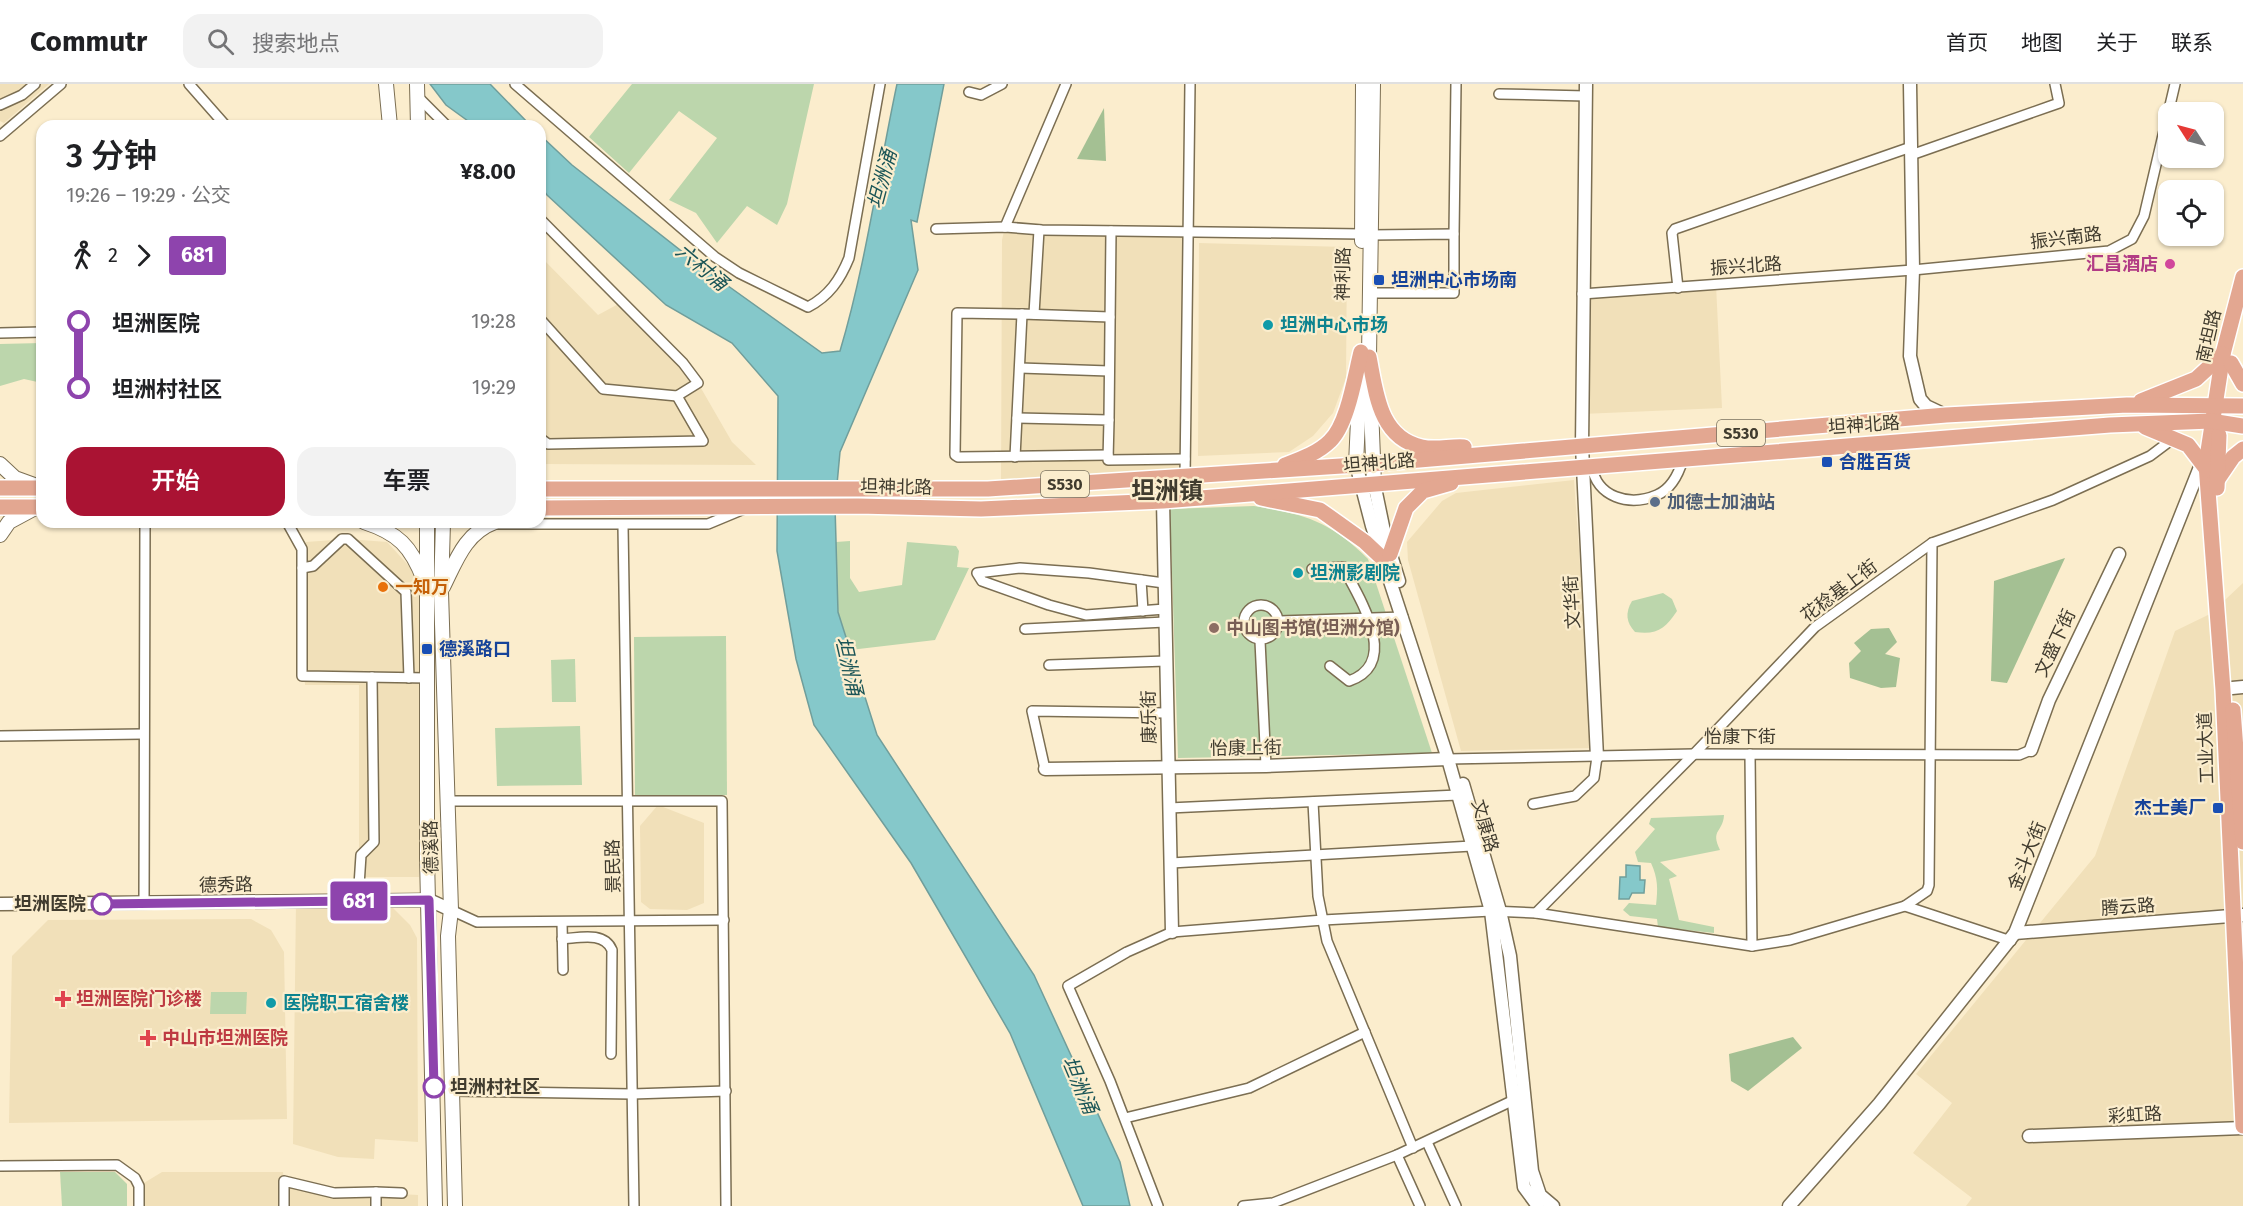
<!DOCTYPE html>
<html lang="zh">
<meta charset="utf-8">
<style>
:root{--surface:#fff;--page:#f2f2f2;--text:#202124;--muted:#757577;--line:#e0e0e0;--accent:#aa1333}
body{margin:0;font-family:"Fira Sans","Noto Sans SC",sans-serif;background:var(--page);color:var(--text);height:100vh;display:flex;flex-direction:column;font-size:22px;white-space:nowrap}
*{box-sizing:border-box;margin:0}
p{font-size:20px;color:var(--muted)}
.icon{flex:none;width:33px;height:33px;fill:none;stroke:currentColor;stroke-width:2;stroke-linecap:round;stroke-linejoin:round}
.map{position:relative;flex:1;overflow:hidden}
.panel{position:absolute;left:36px;top:36px;width:510px;height:408px;display:flex;flex-direction:column;background:var(--surface);border-radius:18px;box-shadow:0 2px 4px #0004}
.panel>*{flex:none}
.badge{padding:0 12px;border-radius:4px;font-size:21px;line-height:39px}
.needle{width:39px;rotate:306deg}
.tools{position:absolute;left:2158px;top:18px;display:grid;gap:12px}
.tools a{display:grid;place-items:center;width:66px;height:66px;border-radius:12px;background:var(--surface);box-shadow:0 2px 4px #0004;font-size:30px}
.map>.badge{position:absolute;translate:-50% -50%;box-shadow:0 0 0 3px #fff}
.legs{display:flex;align-items:center;gap:9px;height:66px;padding:0 30px;font-size:20px}
.legs p{margin-inline-start:auto}
.overview{display:flex;align-items:center;justify-content:space-between;height:102px;padding:0 30px}
h1{font-size:33px;font-weight:600;line-height:45px}
.action{display:flex;gap:12px;margin-top:auto;padding:12px 30px}
.action a{flex:1;height:69px;border-radius:18px;background:var(--accent);color:#fff;font-size:24px;font-weight:600;line-height:69px;text-align:center}
.action a+a{background:var(--page);color:var(--text)}
ul{padding:0 30px;list-style:none}
li{display:flex;align-items:center;gap:21px;height:66px;font-size:22px}
li i{display:grid;place-items:center;width:9px;height:100%;margin:0 8px;background:currentColor}
li i::after{content:'';width:15px;height:15px;margin:-8px;border:4px solid;border-radius:50%;background:var(--surface)}
li p{margin-inline-start:auto}
li:first-child i{background:linear-gradient(#0000 50%,currentColor 0)}
li:last-child i{background:linear-gradient(currentColor 50%,#0000 0)}
header{display:flex;align-items:center;gap:36px;box-sizing:border-box;height:84px;padding:0 30px;background:var(--surface);border-bottom:2px solid var(--line)}
header strong{font-size:28px}
nav{display:flex;gap:33px;margin-inline-start:auto;font-size:21px}
.search{width:420px;height:54px;background:var(--page);display:flex;align-items:center;gap:15px;box-sizing:border-box;padding:0 21px;border-radius:18px;color:var(--muted);font-size:22px}
.map>svg:first-child{display:block}
.built{fill:#f1e0b9}
.green{fill:#bcd6ac}
.forest{fill:#a4c093}
.water{fill:#85c8ca;stroke:#709e9b;stroke-width:1.5}
.lines{fill:none;stroke-linecap:round;stroke-linejoin:round}
.minor-casing{stroke:#7b6e52;stroke-width:12}
.tertiary-casing{stroke:#7b6e52;stroke-width:15}
.secondary-casing{stroke:#7b6e52;stroke-width:16}
.primary-casing{stroke:#fff;stroke-width:18}
.minor{stroke:#fff;stroke-width:9}
.tertiary{stroke:#fff;stroke-width:12}
.secondary{stroke:#fff;stroke-width:14}
.primary{stroke:#e3a791;stroke-width:15}
.line-1-casing{stroke:#fff;stroke-width:14}
.line-1{stroke:#8e44ad;stroke-width:9}
.hotel-dot{fill:#d1479c;stroke:#fbedcd;stroke-width:2}
.transit-dot{fill:#1a4fb4;stroke:#fbedcd;stroke-width:2}
.culture-dot{fill:#0f9aa8;stroke:#fbedcd;stroke-width:2}
.service-dot{fill:#5c6f8a;stroke:#fbedcd;stroke-width:2}
.food-dot{fill:#e8710a;stroke:#fbedcd;stroke-width:2}
.education-dot{fill:#8d6e63;stroke:#fbedcd;stroke-width:2}
.stop-1-dot{fill:#fff;stroke:#8e44ad;stroke-width:3}
.health-dot{fill:#e0444e;stroke:#fbedcd;stroke-width:2}
.labels{text-anchor:middle;dominant-baseline:central;stroke-width:4.5;stroke-linejoin:round;paint-order:stroke}
.shield{fill:#fbedcd;stroke:#78705e;stroke-width:1.5}
.shield-label{font-size:16px;font-weight:bold;fill:#403b2e}
.street-label{font-size:18px;fill:#403b2e;stroke:#fbedcd}
.hotel-label{font-size:18px;font-weight:bold;fill:#b23c85;stroke:#fbedcd;text-anchor:end}
.transit-label{font-size:18px;font-weight:bold;fill:#164399;stroke:#fbedcd;text-anchor:start}
.culture-label{font-size:18px;font-weight:bold;fill:#0d838f;stroke:#fbedcd;text-anchor:start}
.service-label{font-size:18px;font-weight:bold;fill:#4e5e75;stroke:#fbedcd;text-anchor:start}
.food-label{font-size:18px;font-weight:bold;fill:#c56008;stroke:#fbedcd;text-anchor:start}
.education-label{font-size:18px;font-weight:bold;fill:#785e54;stroke:#fbedcd;text-anchor:start}
.stop-label{font-size:18px;font-weight:bold;fill:#403b2e;stroke:#fbedcd;text-anchor:end}
.health-label{font-size:18px;font-weight:bold;fill:#be3a42;stroke:#fbedcd;text-anchor:start}
.water-label{font-size:20px;font-style:italic;fill:#1b5557;stroke:#fbedcd}
.district-label{font-size:24px;font-weight:bold;fill:#403b2e;stroke:#fbedcd}
</style>
<header>
<strong>Commutr</strong>
<div class="search"><svg class="icon" aria-label="search" viewBox="0 0 24 24"><circle cx="10" cy="10" r="6"/><path d="M15 15l6 6"/></svg>搜索地点</div>
<nav><a>首页</a><a>地图</a><a>关于</a><a>联系</a></nav>
</header>
<div class="map">
<svg width="2243" height="1122" viewBox="0 0 2243 1122">
<rect width="100%" height="100%" fill="#fbedcd"/>
<g class="built">
<path d="M0,0H49L4,39L0,37Z"/>
<path d="M1005,143L1190,148L1185,393L1001,404L1002,156Z"/>
<path d="M1199,159L1347,163L1346,294L1333,329L1313,352L1289,368L1198,372Z"/>
<path d="M540,172L598,231L622,218L698,299L732,358L756,381L540,380Z"/>
<path d="M1716,201L1722,324L1582,330V210Z"/>
<path d="M1574,396L1593,664L1461,667L1408,476L1407,458L1442,417L1456,409Z"/>
<path d="M348,455L387,458L420,494L419,793H359V601H305L306,458Z"/>
<path d="M2243,499V1122H1966L1972,1114L1913,1069L1952,1019L1916,990L2095,772L2175,547L2210,530Z"/>
<path d="M658,721L704,739V819L687,826L650,825L641,818L640,742Z"/>
<path d="M385,816L410,841L417,854L418,1058L375,1055L374,1075L338,1073L293,1060L296,818Z"/>
<path d="M251,835L271,846L284,868L287,1035L9,1039L12,872L48,836Z"/>
<path d="M162,1088H283L284,1097L311,1105L418,1111V1122H139V1102Z"/>
</g>
<g class="green">
<path d="M632,0H814L787,120L777,141L747,122L717,159L696,129L669,116L717,54L679,27L629,89L589,53Z"/>
<path d="M42,259V299L24,295L0,302V260Z"/>
<path d="M1254,422C1307,431 1329,437 1368,475L1432,669L1178,674L1170,425Z"/>
<path d="M850,457V494L859,508L902,501L907,458L956,462L959,467L957,483L969,484L935,556L850,566L838,528L836,458Z"/>
<path d="M1663,509L1672,515L1677,527C1665,545 1657,551 1635,548C1626,538 1625,529 1632,517Z"/>
<path d="M726,552L727,711L635,712L634,553Z"/>
<path d="M575,575L576,618H552L551,576Z"/>
<path d="M580,642L582,701L497,702L495,644Z"/>
<path d="M1724,731C1723,749 1710,745 1720,766L1660,778L1677,792L1669,795L1679,836L1714,843V849L1658,843L1657,835L1630,832L1623,826L1629,819L1656,821C1658,805 1658,794 1651,779L1638,778L1635,768L1655,745L1649,740L1651,734Z"/>
<path d="M211,908H247L246,930H210Z"/>
<path d="M60,1088H115L127,1100V1122H62Z"/>
</g>
<g class="forest">
<path d="M1104,24L1106,77L1077,75Z"/>
<path d="M2065,474L2007,599L1991,597L1994,497Z"/>
<path d="M1889,544L1897,558L1885,570L1900,574L1896,603L1881,604L1850,594L1849,579L1861,567L1854,559L1871,545Z"/>
<path d="M1793,953L1802,964L1748,1007L1731,997L1729,970Z"/>
</g>
<g class="water">
<path d="M430,0H490L531,42H475L446,21Z"/>
<path d="M897,0H944L917,138L911,136L918,186L840,368L835,422L838,528L877,651L1034,891L1120,1078L1130,1122H1083L1010,949L911,779L814,641L796,575L777,467L778,312L732,259L666,221L547,111L540,102V51L572,81L703,184L822,269L840,267C866,180 878,89 897,0Z"/>
<path d="M1626,781L1640,782V796H1645L1644,809H1632L1629,815H1619L1620,793H1626Z"/>
</g>
<g class="lines">
<defs>
<g id="minor">
<path d="M189,0L226,42"/>
<path d="M515,0L715,173L739,189L808,223C829,212 840,196 849,174L880,0"/>
<path d="M969,8L981,11L1002,0"/>
<path d="M1499,10L1586,12"/>
<path d="M417,12L447,42"/>
<path d="M0,21L22,11L35,0"/>
<path d="M0,52L61,0"/>
<path d="M1911,71L2059,19L2055,0"/>
<path d="M540,135L683,279L698,299L677,312L703,357L548,360L540,354"/>
<path d="M1005,143L1066,0"/>
<path d="M936,145L1005,143L1042,146L1362,150"/>
<path d="M1454,150L1456,0"/>
<path d="M1678,204L1672,149L1675,145L1911,63"/>
<path d="M1370,209H1454V150L1371,151"/>
<path d="M1582,210L1913,186L2109,167L2132,155L2144,132L2175,0"/>
<path d="M1022,230L957,229L955,371L958,373L1108,371"/>
<path d="M1034,230L1039,146"/>
<path d="M540,235L603,305L677,312"/>
<path d="M0,249L42,248"/>
<path d="M1020,284L1109,287"/>
<path d="M1017,334L1109,336L1108,376L1185,375"/>
<path d="M1109,336L1111,147"/>
<path d="M1015,373L1022,230L1110,233"/>
<path d="M1592,382C1596,413 1629,423 1657,411C1671,405 1679,389 1683,375"/>
<path d="M1185,393L1190,0"/>
<path d="M287,438L302,465V592L428,594"/>
<path d="M491,440H708L744,425"/>
<path d="M623,442L634,1122"/>
<path d="M302,484L313,482L342,455H348L406,508L409,594"/>
<path d="M1312,485L1343,483C1360,515 1401,579 1349,597L1330,582"/>
<path d="M1141,496L1143,527"/>
<path d="M1164,499L1089,489L1020,484L977,489L982,497L1049,521L1086,531L1165,525"/>
<circle cx="1261" cy="538" r="17"/>
<path d="M1280,537L1403,533"/>
<path d="M1025,545L1165,538"/>
<path d="M1260,557L1266,682"/>
<path d="M1049,581L1166,577"/>
<path d="M0,652L143,650"/>
<path d="M1750,670L1752,862"/>
<path d="M1448,675L1694,670L2019,671L2031,666"/>
<path d="M1045,685L1032,627L1167,629"/>
<path d="M448,717H722L726,1122"/>
<path d="M1313,718L1318,812L1327,857L1413,1064"/>
<path d="M1533,720L1575,712L1594,694L1597,673"/>
<path d="M1169,724L1458,711"/>
<path d="M1171,779L1472,762"/>
<path d="M358,817L361,771L374,758L372,593"/>
<path d="M144,820L145,438"/>
<path d="M1905,822L1927,807L1929,801L1932,459"/>
<path d="M451,826L477,838L724,836"/>
<path d="M1536,829L1694,670L1815,543L1932,459L2053,416L2150,372L2174,354"/>
<path d="M562,838L563,886"/>
<path d="M562,855C579,854 604,847 612,866L611,970"/>
<path d="M454,1007L632,1010L726,1007"/>
<path d="M1125,1034L1249,1004L1365,948"/>
<path d="M1427,1058L1456,1122"/>
<path d="M1397,1071L1420,1122"/>
<path d="M0,1082L117,1081L135,1094L139,1102V1122"/>
<path d="M284,1122V1097L334,1109L376,1108"/>
<path d="M376,1122V1108L402,1109"/>
<path d="M1158,1122L1110,997L1068,902L1127,868L1172,848L1323,836L1491,827L1536,829L1752,862L1790,856L1905,822L2011,857"/>
<path d="M1243,1122L1273,1119L1397,1071L1516,1015"/>
</g>
<g id="tertiary">
<path d="M1586,0L1582,362L1597,673"/>
<path d="M1910,0L1913,186L1910,272L1920,315L1926,322L1945,331"/>
<path d="M1356,380L1372,442L1448,675L1491,827L1524,1103L1538,1122"/>
<path d="M1374,399L1385,452L1399,497"/>
<path d="M1163,417L1172,848"/>
<path d="M2232,604L2243,603"/>
<path d="M2031,666L2049,616L2119,470"/>
<path d="M1045,685L1266,682L1448,675"/>
<path d="M1463,700L1500,827L1510,872L1532,1087L1540,1111L1553,1122"/>
<path d="M0,820L429,816L451,826"/>
<path d="M2015,849L2243,831"/>
<path d="M2029,1052L2243,1044"/>
<path d="M1789,1122L1879,1020L2015,849L2202,378"/>
</g>
<g id="secondary">
<path d="M386,0L390,42"/>
<path d="M417,0L418,42"/>
<path d="M1373,0L1369,273L1374,399"/>
<path d="M1362,157L1363,0"/>
<path d="M0,380L15,394L37,402"/>
<path d="M1356,380L1360,293"/>
<path d="M364,438C398,449 411,462 424,496"/>
<path d="M427,438V774L435,1122"/>
<path d="M443,438L441,508L451,826L448,852L455,1122"/>
<path d="M0,451L9,438L35,424"/>
<path d="M443,503C456,477 465,449 495,438"/>
</g>
<g id="primary">
<path d="M2243,193L2223,270L2206,380L2223,606L2243,1042"/>
<path d="M1369,273C1376,308 1379,354 1422,363C1435,366 1451,362 1464,363"/>
<path d="M2231,279L2243,300"/>
<path d="M2141,317L2196,295L2223,270"/>
<path d="M2145,343L2188,361L2207,386"/>
<path d="M1285,381C1301,375 1318,369 1330,357C1348,340 1355,291 1361,268"/>
<path d="M2218,395L2233,373L2243,365"/>
<path d="M0,404H42"/>
<path d="M2217,404L2219,351"/>
<path d="M540,405H988L1372,380L1946,331L2127,321L2243,322"/>
<path d="M1261,414L1320,426L1365,458L1382,474"/>
<path d="M0,423H42"/>
<path d="M540,424L858,422L981,425L1163,417L2110,341L2211,337L2243,342"/>
<path d="M1390,470L1406,424L1423,407L1451,399"/>
<path d="M2233,626L2243,758"/>
</g>
</defs>
<use href="#minor" class="minor-casing"/>
<use href="#tertiary" class="tertiary-casing"/>
<use href="#secondary" class="secondary-casing"/>
<use href="#primary" class="primary-casing"/>
<use href="#minor" class="minor"/>
<use href="#tertiary" class="tertiary"/>
<use href="#secondary" class="secondary"/>
<use href="#primary" class="primary"/>
</g>
<g class="lines">
<defs>
<path id="line-1" d="M102,820L429,816L434,1003"/>
</defs>
<use href="#line-1" class="line-1-casing"/>
<use href="#line-1" class="line-1"/>
</g>
<circle class="hotel-dot" cx="2170" cy="180" r="6"/>
<g class="transit-dot">
<rect x="1373" y="190" width="12" height="12" rx="3"/>
<rect x="1821" y="372" width="12" height="12" rx="3"/>
<rect x="421" y="559" width="12" height="12" rx="3"/>
<rect x="2212" y="718" width="12" height="12" rx="3"/>
</g>
<g class="culture-dot">
<circle cx="1268" cy="241" r="6"/>
<circle cx="1298" cy="489" r="6"/>
<circle cx="271" cy="919" r="6"/>
</g>
<circle class="service-dot" cx="1655" cy="418" r="6"/>
<circle class="food-dot" cx="383" cy="503" r="6"/>
<circle class="education-dot" cx="1214" cy="544" r="6"/>
<g class="stop-1-dot">
<circle cx="102" cy="820" r="10"/>
<circle cx="434" cy="1003" r="10"/>
</g>
<g class="health-dot">
<path d="M60 906h6v6h6v6h-6v6h-6v-6h-6v-6h6z"/>
<path d="M145 945h6v6h6v6h-6v6h-6v-6h-6v-6h6z"/>
</g>
<g class="labels">
<g class="shield">
<rect x="1717" y="336" width="48" height="26" rx="4.5"/>
<rect x="1041" y="387" width="48" height="26" rx="4.5"/>
</g>
<g class="shield-label">
<text x="1741" y="349">S530</text>
<text x="1065" y="400">S530</text>
</g>
<g class="street-label">
<text transform="translate(2066 154) rotate(-7)">振兴南路</text>
<text transform="translate(1746 182) rotate(-4)">振兴北路</text>
<text transform="translate(1343 190) rotate(-89)">神利路</text>
<text transform="translate(2209 252) rotate(-77)">南坦路</text>
<text transform="translate(1864 341) rotate(-4)">坦神北路</text>
<text transform="translate(1379 379) rotate(-5)">坦神北路</text>
<text transform="translate(896 403) rotate(1)">坦神北路</text>
<text transform="translate(1839 507) rotate(-37)">花稔基上街</text>
<text transform="translate(1572 518) rotate(-93)">文华街</text>
<text transform="translate(2055 559) rotate(-65)">文盛下街</text>
<text transform="translate(1149 633) rotate(-91)">康乐街</text>
<text x="1740" y="653">怡康下街</text>
<text transform="translate(1246 664) rotate(-1)">怡康上街</text>
<text transform="translate(2206 664) rotate(-92)">工业大道</text>
<text transform="translate(1485 742) rotate(74)">文康路</text>
<text transform="translate(431 763) rotate(-91)">德溪路</text>
<text transform="translate(2027 772) rotate(-68)">金斗大街</text>
<text transform="translate(613 782) rotate(-91)">景民路</text>
<text transform="translate(226 801) rotate(-1)">德秀路</text>
<text transform="translate(2128 823) rotate(-4)">腾云路</text>
<text transform="translate(2135 1031) rotate(-3)">彩虹路</text>
</g>
<g class="hotel-label">
<text x="2158" y="180">汇昌酒店</text>
</g>
<g class="transit-label">
<text x="1391" y="196">坦洲中心市场南</text>
<text x="1839" y="378">合胜百货</text>
<text x="439" y="565">德溪路口</text>
<text x="2206" y="724" text-anchor="end">杰士美厂</text>
</g>
<g class="culture-label">
<text x="1280" y="241">坦洲中心市场</text>
<text x="1310" y="489">坦洲影剧院</text>
<text x="283" y="919">医院职工宿舍楼</text>
</g>
<g class="service-label">
<text x="1667" y="418">加德士加油站</text>
</g>
<g class="food-label">
<text x="395" y="503">一知万</text>
</g>
<g class="education-label">
<text x="1226" y="544">中山图书馆(坦洲分馆)</text>
</g>
<g class="stop-label">
<text x="86" y="820">坦洲医院</text>
<text x="450" y="1003" text-anchor="start">坦洲村社区</text>
</g>
<g class="health-label">
<text x="76" y="915">坦洲医院门诊楼</text>
<text x="162" y="954">中山市坦洲医院</text>
</g>
<g class="water-label">
<text transform="translate(882 95) rotate(-75)">坦洲涌</text>
<text transform="translate(702 183) rotate(40)">六村涌</text>
<text transform="translate(849 582) rotate(77)">坦洲涌</text>
<text transform="translate(1080 1001) rotate(67)">坦洲涌</text>
</g>
<g class="district-label">
<text x="1167" y="407">坦洲镇</text>
</g>
</g>
</svg>
<div class="tools">
<a><svg class="needle" viewBox="-14 -14 28 28"><path d="M0-13l5 13h-10z" fill="#e53935"/><path d="M0 13l5-13h-10z" fill="#757577"/></svg></a>
<a><svg class="icon" aria-label="locate" viewBox="0 0 24 24"><circle cx="12" cy="12" r="6"/><path d="M12 2v4M12 18v4M2 12h4M18 12h4"/></svg></a>
</div>
<b class="badge" style="left:359px;top:817px;background:#8e44ad;color:#fff">681</b>
<section class="panel">
<div class="overview"><div><h1>3 分钟</h1><p>19:26 – 19:29 · 公交</p></div><b>¥8.00</b></div>
<div class="legs"><svg class="icon" aria-label="walk" viewBox="0 0 24 24"><circle cx="13" cy="4" r="2"/><path d="M13 8l-2 6 4 7M11 14l-3 7M7 12l3-4h3l4 4"/></svg>2<svg class="icon" aria-label="forward" viewBox="0 0 24 24"><path d="M9 5l7 7-7 7"/></svg><b class="badge" style="background:#8e44ad;color:#fff">681</b></div>
<ul>
<li><i style="color:#8e44ad"></i><b>坦洲医院</b><p>19:28</p></li>
<li><i style="color:#8e44ad"></i><b>坦洲村社区</b><p>19:29</p></li>
</ul>
<div class="action"><a>开始</a><a>车票</a></div>
</section>
</div>
